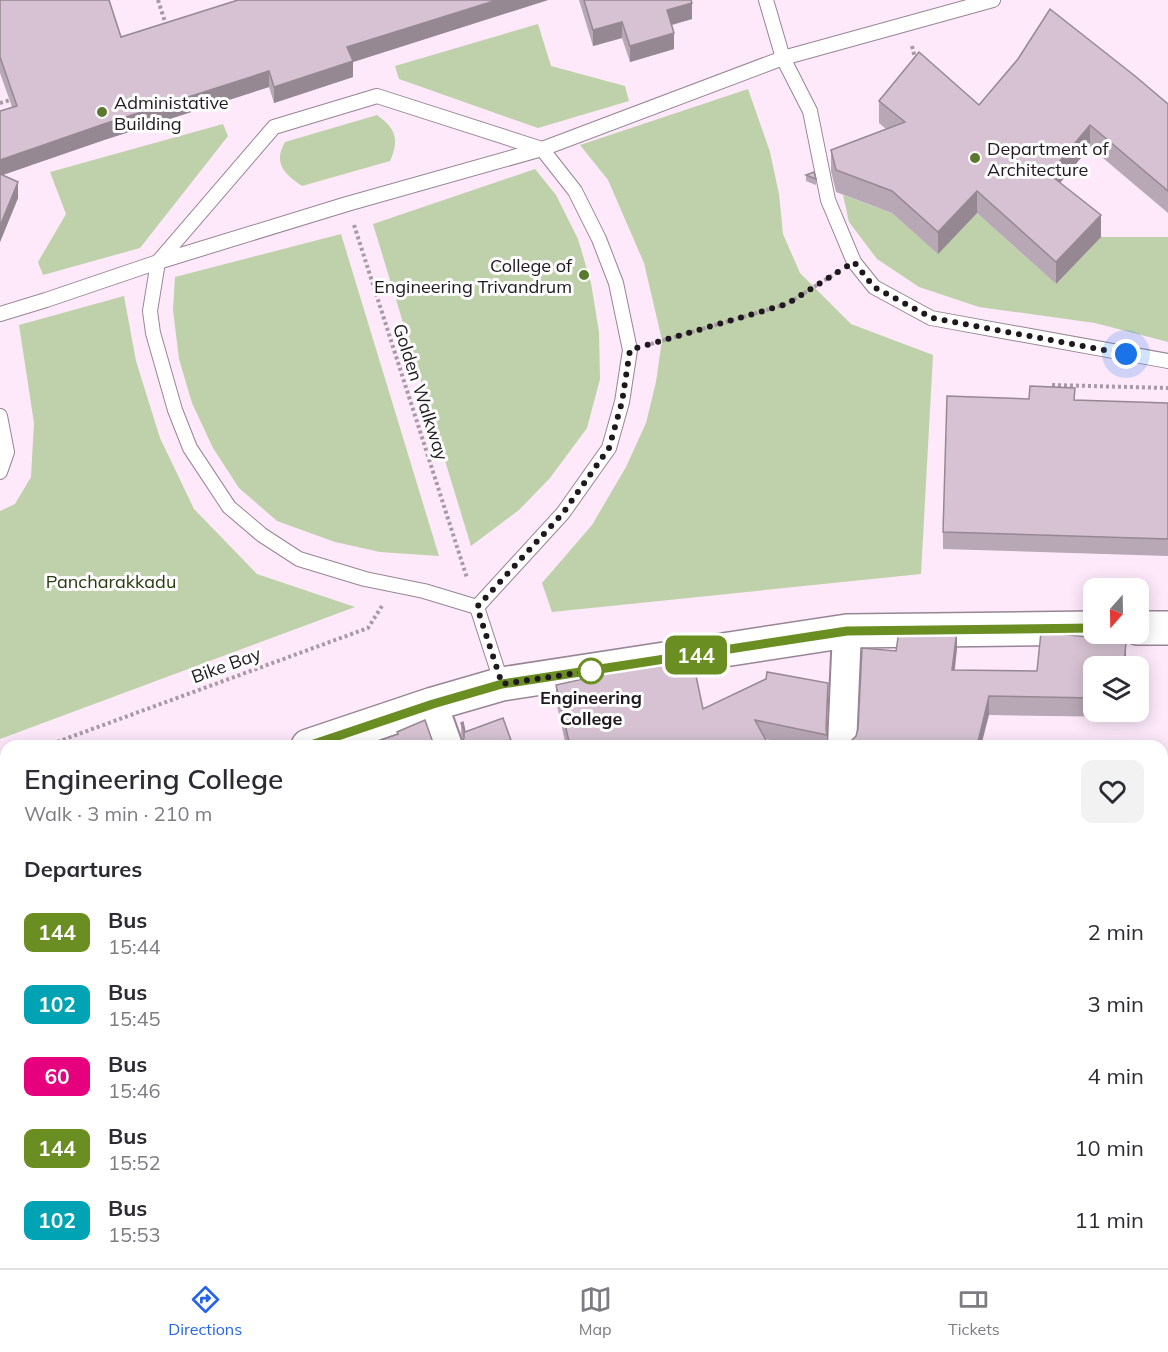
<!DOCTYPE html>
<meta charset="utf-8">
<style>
:root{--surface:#fff;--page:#f2f2f3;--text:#2b2b33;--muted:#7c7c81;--line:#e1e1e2;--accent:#2563eb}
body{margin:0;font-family:Mulish,sans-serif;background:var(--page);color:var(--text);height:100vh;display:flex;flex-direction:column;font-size:22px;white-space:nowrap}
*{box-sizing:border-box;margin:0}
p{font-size:20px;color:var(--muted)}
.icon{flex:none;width:33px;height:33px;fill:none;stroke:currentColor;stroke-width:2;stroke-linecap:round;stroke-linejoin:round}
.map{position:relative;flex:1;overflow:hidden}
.details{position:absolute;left:0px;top:740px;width:1168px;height:530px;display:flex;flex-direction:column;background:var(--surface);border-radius:18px 18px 0 0;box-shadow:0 3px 15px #0003}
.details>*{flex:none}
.badge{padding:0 12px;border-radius:9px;font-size:21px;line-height:39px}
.needle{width:39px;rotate:200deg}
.buttons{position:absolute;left:1083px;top:578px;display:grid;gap:12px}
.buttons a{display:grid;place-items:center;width:66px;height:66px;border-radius:12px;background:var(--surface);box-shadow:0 3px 15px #0003;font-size:30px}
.you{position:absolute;width:30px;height:30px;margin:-15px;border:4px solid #fff;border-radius:50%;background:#1a73e8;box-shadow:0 0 0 9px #1a73e833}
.map>.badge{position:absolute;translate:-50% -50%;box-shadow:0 0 0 3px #fff}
h2{padding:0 24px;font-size:22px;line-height:54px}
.round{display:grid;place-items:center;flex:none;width:63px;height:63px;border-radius:12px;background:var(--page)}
.headline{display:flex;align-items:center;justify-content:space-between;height:102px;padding:0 24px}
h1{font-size:28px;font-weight:600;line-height:45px}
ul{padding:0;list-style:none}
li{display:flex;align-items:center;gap:18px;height:72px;padding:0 24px}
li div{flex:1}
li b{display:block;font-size:22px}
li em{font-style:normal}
li .badge{min-width:66px;font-weight:700;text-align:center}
.tab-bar{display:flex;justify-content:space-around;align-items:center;height:84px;border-top:2px solid var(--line);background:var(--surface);font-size:16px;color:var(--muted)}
.tab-bar a{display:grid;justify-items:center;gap:3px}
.tab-bar .on{color:var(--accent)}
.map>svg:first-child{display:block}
.green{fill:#bfd1aa}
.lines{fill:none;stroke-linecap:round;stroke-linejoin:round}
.lane-casing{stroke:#978594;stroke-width:16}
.street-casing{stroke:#978594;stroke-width:32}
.secondary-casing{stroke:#978594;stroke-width:36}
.path{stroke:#a899a6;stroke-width:4;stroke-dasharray:3 3;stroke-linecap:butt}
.lane{stroke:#fff;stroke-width:14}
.street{stroke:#fff;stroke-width:28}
.secondary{stroke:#fff;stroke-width:33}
.wall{fill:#b8a7b5}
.shaded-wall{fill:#968893}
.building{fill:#d6c2d2;stroke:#968893;stroke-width:1.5}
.line-casing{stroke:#fff;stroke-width:14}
.line{stroke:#6b8e23;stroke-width:9}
.walk{stroke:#1f181e;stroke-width:6;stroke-dasharray:0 10.8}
.poi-dot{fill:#5b792e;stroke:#fdfdfd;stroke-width:2}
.stop-dot{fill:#fff;stroke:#6b8e23;stroke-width:3}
.labels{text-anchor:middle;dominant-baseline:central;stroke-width:6;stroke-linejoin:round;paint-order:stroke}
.poi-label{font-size:18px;fill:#1f181e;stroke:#fdfdfd;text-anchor:start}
.street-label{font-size:18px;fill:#1f181e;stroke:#fdfdfd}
.park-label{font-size:18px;fill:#293b0f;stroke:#fdfdfd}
.stop-label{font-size:18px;font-weight:bold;fill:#1f181e;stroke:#fdfdfd}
</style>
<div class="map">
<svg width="1168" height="1268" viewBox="0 0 1168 1268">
<rect width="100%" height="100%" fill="#fde9fa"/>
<g class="green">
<path d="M538,24L551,66L625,86L629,101L538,128L399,79L395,66Z"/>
<path d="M748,89L770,152L779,194L783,234L800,273L851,324L933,355L921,574L552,612L542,583L592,525L626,467L646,423L656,382L662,340L644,263L608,180L580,145Z"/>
<path d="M377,115C395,128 400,139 390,161L302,186C284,174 273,163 285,142Z"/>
<path d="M223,124L228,136L140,248L43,275L38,262L66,214L50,172Z"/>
<path d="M535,169L556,195L578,239L591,283L599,332L600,379L587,428L550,478L519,510L471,546L373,224Z"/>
<path d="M843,195L892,213L938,253L977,213L1056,284L1101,237H1168V342L1095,323L979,307L919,287L877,259L849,222Z"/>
<path d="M341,234L439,556L380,552L335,542L277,521L239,488L213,448L192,403L179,359L173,310L175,277Z"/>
<path d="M124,296L136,361L160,438L194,509L257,574L355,607L0,739V511L15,504L31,477L34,423L19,325Z"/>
</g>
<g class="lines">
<defs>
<g id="lane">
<path d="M766,0L783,58L810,111L828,200L854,262L874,287L931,318L1168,361"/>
<path d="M377,96L542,149L575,191L599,239L616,283L630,350L622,402L609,448L563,513L477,607L424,591L365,579L299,559L262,535L229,507L190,448L175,410L153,333L150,311L158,262L274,127Z"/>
<path d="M0,314L46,300L158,262L347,204L542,149L783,58L993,0"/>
<path d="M0,416L7,452L0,472"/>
<path d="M477,607L502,684"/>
</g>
<g id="street">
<path d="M433,704L448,746"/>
<path d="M842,746L847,631"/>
</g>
<g id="secondary">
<path d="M1138,628H1168"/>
<path d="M308,746L433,704L502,684L847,631L1094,628"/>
<path d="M0,847L6,845"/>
</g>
</defs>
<use href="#lane" class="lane-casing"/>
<use href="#street" class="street-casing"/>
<use href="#secondary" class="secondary-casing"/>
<g class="path">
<path d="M158,0L167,28"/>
<path d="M912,46L916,62"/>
<path d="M0,103L14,99"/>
<path d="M354,225L467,578"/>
<path d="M651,344L787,304L836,273"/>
<path d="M1052,391V385L1168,388"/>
<path d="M46,746L368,628L382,606"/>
<path d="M0,762L6,760"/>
</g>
<use href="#lane" class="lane"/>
<use href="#street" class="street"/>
<use href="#secondary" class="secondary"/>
</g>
<g class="wall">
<path d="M0,0L121,37L238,0H548L353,62V77L274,103L269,87L104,140L2,175L18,198L0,242V111L12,107L0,73Z"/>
<path d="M579,0H691L692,19L672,25L674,49L630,62L622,38L593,46Z"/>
<path d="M879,101L979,105L1168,104V213L1090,147L1060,183L1101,237L1056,284L977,213L938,254L892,213L836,192L831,171V150L886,129L879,123Z"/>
<path d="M806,175L816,179V185L806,181Z"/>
<path d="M1075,400L1168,403V556L943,549V532Z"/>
<path d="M957,648L955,670L1037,671L1126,659L1094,666V711H1122L1121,717L989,715L842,744L850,742L856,736L858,729L896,651Z"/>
<path d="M556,685L703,709L828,700L826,732L827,746H798L765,739L769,746H566L556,701Z"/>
<path d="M461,723L465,732L463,740L461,734Z"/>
<path d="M6,898V927L0,913V901Z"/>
<path d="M1162,1126H1168V1168L1162,1167Z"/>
</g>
<g class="shaded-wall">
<path d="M497,0H548L353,62V77L274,103V87L347,47Z"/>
<path d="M692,3V19L667,26V10Z"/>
<path d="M622,22V38L593,46V30Z"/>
<path d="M674,33V49L630,62V46Z"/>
<path d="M269,71V87L104,140L0,176V160L104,124Z"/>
<path d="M1090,125V147L1049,196V174Z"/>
<path d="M18,182V198L0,242V226Z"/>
<path d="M977,191V213L938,254V232Z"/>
<path d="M1101,215V237L1056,284V262Z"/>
<path d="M957,630V648L952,689V670Z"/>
<path d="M1126,641V666H1124Z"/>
<path d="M989,696V715L981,746H977Z"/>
<path d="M612,741V746H593Z"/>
</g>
<g class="building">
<path d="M0,0H109L121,37L238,0H497L347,47L353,61L274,87L269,71L104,124L0,160V111L17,106L0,57Z"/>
<path d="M584,0H691L692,3L667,10L674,33L630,46L622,22L593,30Z"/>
<path d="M1050,9L1135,76L1168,104V191L1090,125L1049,174L1101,215L1056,262L977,191L938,232L892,191L836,170L831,150L905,122L879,101L919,52L979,105L1018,59Z"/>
<path d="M814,172L816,179L806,175Z"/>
<path d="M0,174L18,182L0,226Z"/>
<path d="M1030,386L1075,388L1074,400L1168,403V539L943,532L947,396L1029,399Z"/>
<path d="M957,630L952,670L1037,671L1041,632L1126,641L1124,666H1094V698L989,696L977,746H838V743L842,744L850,742L856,736L858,729L862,648L896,651L899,631Z"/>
<path d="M692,657L703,709L766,679L767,672L828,683L826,729L827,735L755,720L769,746H614L612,741L593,746H570L556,685L654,663Z"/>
<path d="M503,718L513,746H460L464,738V730L461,723L463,722L465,732Z"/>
<path d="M425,720L432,740L436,746H364L398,734L397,732Z"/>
<path d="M6,898V916L0,902V901Z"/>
<path d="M1162,1126H1168V1156L1162,1155Z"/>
<path d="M1162,1234L1168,1236V1268H1109L1111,1263H1162Z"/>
<path d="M1079,1263H1091L1101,1268H1076Z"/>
</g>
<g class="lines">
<defs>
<path id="line" d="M308,746L433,704L502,684L847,631L1094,628"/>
</defs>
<use href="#line" class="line-casing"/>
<use href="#line" class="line"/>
<path class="walk" d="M591,671L502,684L477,607L563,513L609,448L622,402L630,350L787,304L854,262L874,287L932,318L1126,354"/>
</g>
<g class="poi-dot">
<circle cx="102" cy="112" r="6"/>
<circle cx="975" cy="158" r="6"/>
<circle cx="584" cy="275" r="6"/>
</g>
<circle class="stop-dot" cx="591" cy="671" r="12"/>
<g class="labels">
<g class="poi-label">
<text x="114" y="102">Administative<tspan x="114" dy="21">Building</tspan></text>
<text x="987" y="148">Department of<tspan x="987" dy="21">Architecture</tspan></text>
<text x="572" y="265" text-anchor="end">College of<tspan x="572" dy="21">Engineering Trivandrum</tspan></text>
</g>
<g class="street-label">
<text transform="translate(421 392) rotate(72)">Golden Walkway</text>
<text transform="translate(226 665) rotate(-20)">Bike Bay</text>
</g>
<g class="park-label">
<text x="111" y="581">Pancharakkadu</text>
</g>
<g class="stop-label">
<text x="591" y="697">Engineering<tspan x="591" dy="21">College</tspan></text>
</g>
</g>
</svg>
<div class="buttons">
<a><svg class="needle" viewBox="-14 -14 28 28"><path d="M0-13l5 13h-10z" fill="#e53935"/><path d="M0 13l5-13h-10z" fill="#7c7c81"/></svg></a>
<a><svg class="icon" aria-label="layers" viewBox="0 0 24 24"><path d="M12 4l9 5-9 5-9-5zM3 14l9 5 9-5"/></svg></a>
</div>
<div class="you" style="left:1126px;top:354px"></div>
<b class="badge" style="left:696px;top:655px;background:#6b8e23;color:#fff">144</b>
<section class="details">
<div class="headline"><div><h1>Engineering College</h1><p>Walk · 3 min · 210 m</p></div><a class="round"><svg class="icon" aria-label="heart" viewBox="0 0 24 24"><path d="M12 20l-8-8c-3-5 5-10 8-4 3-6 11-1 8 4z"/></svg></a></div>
<h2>Departures</h2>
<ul>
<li><span class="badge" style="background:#6b8e23;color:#fff">144</span><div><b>Bus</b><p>15:44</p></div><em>2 min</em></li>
<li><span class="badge" style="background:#00a3b4;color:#fff">102</span><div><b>Bus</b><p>15:45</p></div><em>3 min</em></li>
<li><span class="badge" style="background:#e6007e;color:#fff">60</span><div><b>Bus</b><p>15:46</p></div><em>4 min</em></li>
<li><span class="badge" style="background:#6b8e23;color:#fff">144</span><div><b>Bus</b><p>15:52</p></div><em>10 min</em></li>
<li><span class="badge" style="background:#00a3b4;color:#fff">102</span><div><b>Bus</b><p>15:53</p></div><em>11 min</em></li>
</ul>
</section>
</div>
<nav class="tab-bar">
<a class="on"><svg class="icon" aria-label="directions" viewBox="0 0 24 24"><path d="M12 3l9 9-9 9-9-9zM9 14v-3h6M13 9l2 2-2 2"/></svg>Directions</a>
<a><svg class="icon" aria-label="map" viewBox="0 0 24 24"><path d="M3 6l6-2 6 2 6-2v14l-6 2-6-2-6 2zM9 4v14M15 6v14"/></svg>Map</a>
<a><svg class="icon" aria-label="tickets" viewBox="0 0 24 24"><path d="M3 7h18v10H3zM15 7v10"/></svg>Tickets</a>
</nav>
